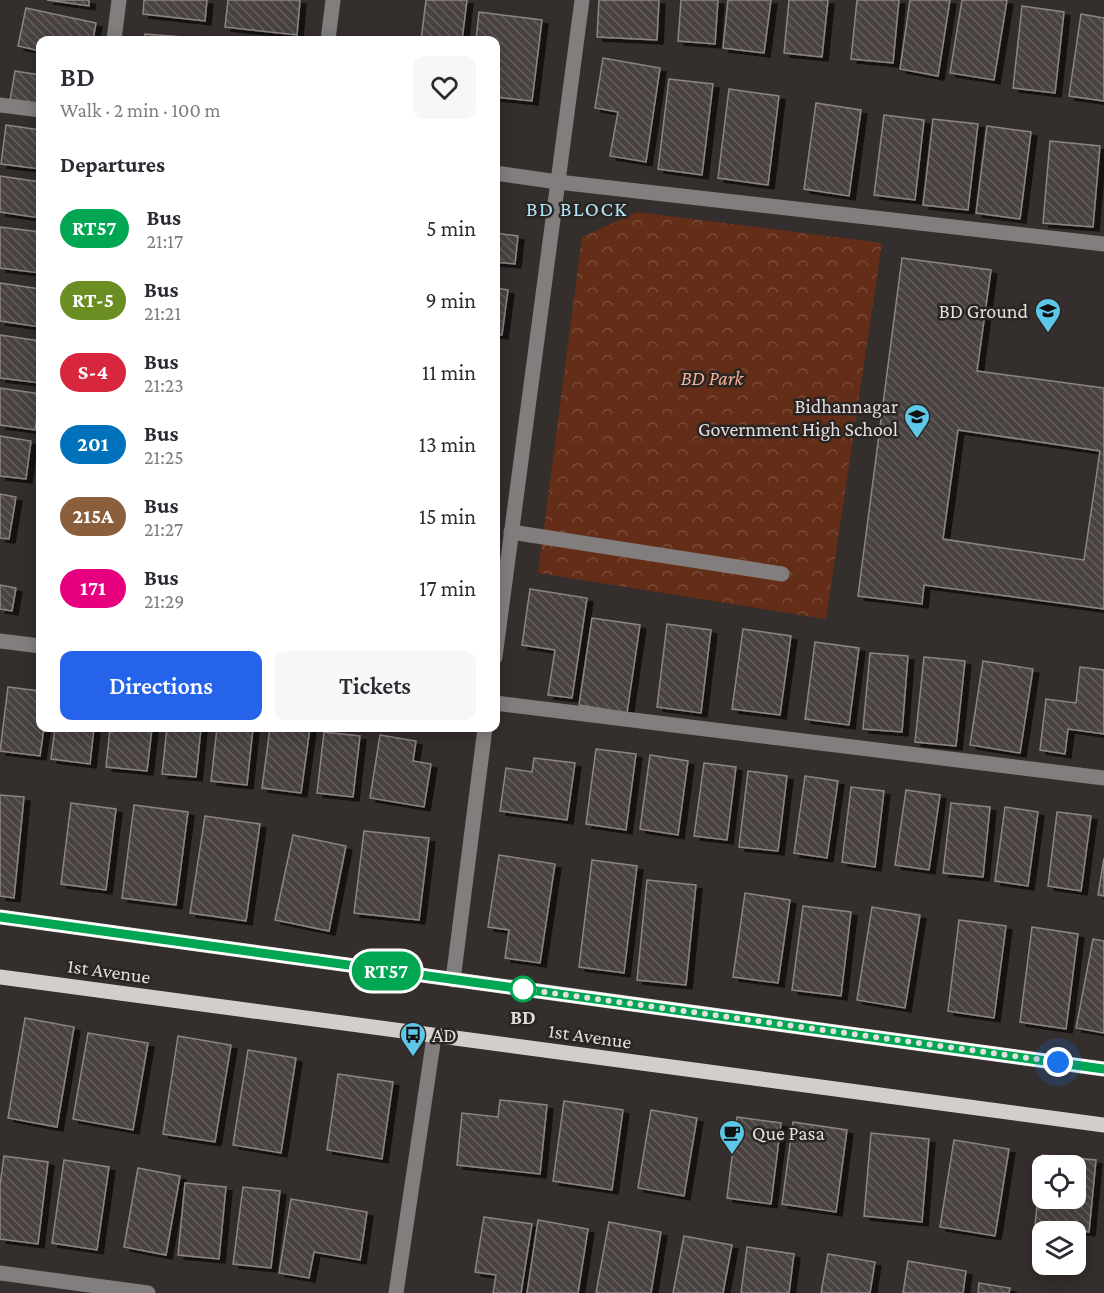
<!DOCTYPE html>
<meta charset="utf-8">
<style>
:root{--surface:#fff;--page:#f7f7f7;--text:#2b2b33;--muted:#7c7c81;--accent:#2563eb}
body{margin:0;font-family:"Crimson Pro",serif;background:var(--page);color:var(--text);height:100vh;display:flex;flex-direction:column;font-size:22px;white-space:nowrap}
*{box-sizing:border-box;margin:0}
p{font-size:20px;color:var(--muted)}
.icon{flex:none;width:33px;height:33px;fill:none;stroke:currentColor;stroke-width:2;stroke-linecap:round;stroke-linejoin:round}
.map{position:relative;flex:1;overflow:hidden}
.panel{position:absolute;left:36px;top:36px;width:464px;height:696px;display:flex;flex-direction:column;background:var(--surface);border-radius:12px;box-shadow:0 3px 15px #0003}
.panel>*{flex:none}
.badge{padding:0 12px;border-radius:20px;font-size:21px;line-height:39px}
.controls{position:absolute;left:1032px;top:1155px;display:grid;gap:12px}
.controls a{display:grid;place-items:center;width:54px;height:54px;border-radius:12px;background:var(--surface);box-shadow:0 3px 15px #0003;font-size:30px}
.you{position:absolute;width:30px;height:30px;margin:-15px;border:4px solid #fff;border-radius:50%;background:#1a73e8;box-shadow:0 0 0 9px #1a73e833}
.map>.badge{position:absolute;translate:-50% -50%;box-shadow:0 0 0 3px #fff}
h2{padding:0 24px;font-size:22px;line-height:54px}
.round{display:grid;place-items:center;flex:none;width:63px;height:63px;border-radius:12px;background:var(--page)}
.head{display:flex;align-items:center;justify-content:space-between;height:102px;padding:0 24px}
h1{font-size:28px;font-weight:600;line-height:45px}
.cta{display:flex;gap:12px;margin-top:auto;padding:12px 24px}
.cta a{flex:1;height:69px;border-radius:12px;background:var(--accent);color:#fff;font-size:24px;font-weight:600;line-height:69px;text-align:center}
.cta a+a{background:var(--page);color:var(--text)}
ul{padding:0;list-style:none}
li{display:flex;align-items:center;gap:18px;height:72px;padding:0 24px}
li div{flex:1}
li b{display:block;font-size:22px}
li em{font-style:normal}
li .badge{min-width:66px;font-weight:700;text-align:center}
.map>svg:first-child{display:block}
.park{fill:url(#park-crowns)}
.building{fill:url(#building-back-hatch);stroke:#8c8582;stroke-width:1.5;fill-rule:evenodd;filter:url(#shadow)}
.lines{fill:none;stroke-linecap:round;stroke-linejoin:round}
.minor{stroke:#827e7d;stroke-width:15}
.major{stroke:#d4cecb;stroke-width:15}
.line-casing{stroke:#fff;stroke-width:14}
.line{stroke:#00a651;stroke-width:9}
.walk{stroke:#e3dfde;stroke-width:6;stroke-dasharray:0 10.8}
.stop-dot{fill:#fff;stroke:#00a651;stroke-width:3}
.labels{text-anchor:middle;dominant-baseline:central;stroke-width:5;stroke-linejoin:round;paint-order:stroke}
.poi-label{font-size:20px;fill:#e3dfde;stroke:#2a2422;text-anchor:end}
.park-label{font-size:20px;font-style:italic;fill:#f2b098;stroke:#2a2422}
.street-label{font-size:20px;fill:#e3dfde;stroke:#2a2422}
.stop-label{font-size:20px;font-weight:bold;fill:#e3dfde;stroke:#2a2422}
.neighbourhood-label{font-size:21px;letter-spacing:1.5px;fill:#aee4f6;stroke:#2a2422}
</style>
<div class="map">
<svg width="1104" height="1293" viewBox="0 0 1104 1293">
<defs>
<pattern id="park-crowns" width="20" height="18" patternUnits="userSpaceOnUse" patternTransform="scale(1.5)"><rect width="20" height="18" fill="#632d18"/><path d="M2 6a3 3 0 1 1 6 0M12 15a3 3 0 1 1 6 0" fill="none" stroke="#794b39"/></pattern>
<pattern id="building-back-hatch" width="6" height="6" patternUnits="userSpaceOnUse" patternTransform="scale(1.5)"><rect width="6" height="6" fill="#494341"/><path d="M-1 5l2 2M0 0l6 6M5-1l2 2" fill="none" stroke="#635e5c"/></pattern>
<filter id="shadow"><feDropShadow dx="6" dy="4" stdDeviation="0" flood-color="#0009"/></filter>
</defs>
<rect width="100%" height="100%" fill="#342e2c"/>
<path class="park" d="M637,212L882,243L826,619L538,573L582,237Z"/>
<g class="building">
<path d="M47,0H89V6Z"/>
<path d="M144,0H207L205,21L143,14Z"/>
<path d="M228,0H300L297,35L225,27Z"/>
<path d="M426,0H467L462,40H421Z"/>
<path d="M599,0H659L657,40L597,37Z"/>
<path d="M681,0H718L715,44L678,41Z"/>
<path d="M728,0H771L764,53L723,48Z"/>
<path d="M789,0H828L822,57L784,53Z"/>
<path d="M857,0H899L893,63L851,59Z"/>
<path d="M910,0H950L938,76L900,69Z"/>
<path d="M962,0H1007L994,80L950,73Z"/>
<path d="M1022,6L1064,12L1055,93L1013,88Z"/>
<path d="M26,8L96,23L93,40H40V51L18,46Z"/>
<path d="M479,12L542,20L532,101L495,97V40H476Z"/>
<path d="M1081,14L1104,18V101L1069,96Z"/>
<path d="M145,34L208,39V40H144Z"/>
<path d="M603,58L660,68L646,162L610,156L618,112L595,108Z"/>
<path d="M15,71L40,75V106L10,101Z"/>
<path d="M669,79L713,84L702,175L658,169Z"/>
<path d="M729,89L779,96L768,185L718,178Z"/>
<path d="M816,103L861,110L849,196L804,189Z"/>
<path d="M884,115L924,120L915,200L874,195Z"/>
<path d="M933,119L978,124L968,210L923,205Z"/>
<path d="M6,125L40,130V169L1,164Z"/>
<path d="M987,126L1031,132L1020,219L976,213Z"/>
<path d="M1050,141L1100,146L1093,227L1043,223Z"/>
<path d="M0,176L40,182V218L0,212Z"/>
<path d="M0,227L40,232V273L0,268Z"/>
<path d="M495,233L518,236L515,264L495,262Z"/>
<path d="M902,258L991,270L977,371L1104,388V609L924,585L922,604L858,596ZM958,430L1100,451L1084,560L943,539Z"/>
<path d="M0,283L40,289V327L0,321Z"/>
<path d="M495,288L508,290L502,335L495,334Z"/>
<path d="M0,335L40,341V383L0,378Z"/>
<path d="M0,388L40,394L35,430L0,425Z"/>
<path d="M0,436L31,441L26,479L0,476Z"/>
<path d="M0,494L16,497L9,539L0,538Z"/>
<path d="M0,585L16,588L12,611L0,609Z"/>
<path d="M530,589L587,598L572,698L548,695L555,650L522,645Z"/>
<path d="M592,618L640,625L627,713L579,705Z"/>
<path d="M667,624L711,630L701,713L657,707Z"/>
<path d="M743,629L791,636L780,715L732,709Z"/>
<path d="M815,642L859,648L849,725L805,719Z"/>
<path d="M870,653L908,656L902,732L863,729Z"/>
<path d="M924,657L965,661L956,746L915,742Z"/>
<path d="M983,661L1033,669L1020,753L970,745Z"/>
<path d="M1080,667L1104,670V734L1068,729L1065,754L1040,750L1046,699L1076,703Z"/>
<path d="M8,687L40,691V728H44L40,756L0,751Z"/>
<path d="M55,728H94L90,764L51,759Z"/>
<path d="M110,728H152L147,771L106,767Z"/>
<path d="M167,728H201L196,777L162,774Z"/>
<path d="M217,728H253L247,785L211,781Z"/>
<path d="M270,728H310L301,793L262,788Z"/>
<path d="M324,732L360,736L353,797L317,793Z"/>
<path d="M380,735L416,741L413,761L431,764L424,807L370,798Z"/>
<path d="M596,749L636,754L626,830L586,824Z"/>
<path d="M650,755L688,761L678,835L640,829Z"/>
<path d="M534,758L575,763L567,820L500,811L506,768L532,772Z"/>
<path d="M704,763L736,767L727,840L694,836Z"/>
<path d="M748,771L787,776L778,851L739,847Z"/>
<path d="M805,776L838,781L827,858L794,853Z"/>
<path d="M851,787L884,791L875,867L842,862Z"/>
<path d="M906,790L940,795L929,870L895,865Z"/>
<path d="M0,795L24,797L14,898L0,896Z"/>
<path d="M71,803L116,809L106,890L61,884Z"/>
<path d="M951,803L990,807L983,877L943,873Z"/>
<path d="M134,805L188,812L176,905L122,898Z"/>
<path d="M1005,807L1038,812L1028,886L995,881Z"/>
<path d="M1057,812L1091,816L1081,891L1048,886Z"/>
<path d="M205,816L260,824L246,921L190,913Z"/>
<path d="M364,831L429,838L419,920L354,913Z"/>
<path d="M293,835L346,846L329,931L275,920Z"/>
<path d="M499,855L555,864L540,963L505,958L509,930L488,927Z"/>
<path d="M1104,858V896L1098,895Z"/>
<path d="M592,860L637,866L624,973L579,967Z"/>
<path d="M647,880L696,885L686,985L637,980Z"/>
<path d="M745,893L790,900L778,983L733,977Z"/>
<path d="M803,906L851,912L841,996L792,990Z"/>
<path d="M872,907L920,915L905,1008L857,1000Z"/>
<path d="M959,920L1006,926L994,1018L948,1011Z"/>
<path d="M1032,927L1078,934L1066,1029L1020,1022Z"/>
<path d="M1093,939L1104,941V1033L1076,1028Z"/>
<path d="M25,1018L74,1027L57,1127L8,1118Z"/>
<path d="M88,1033L148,1043L133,1130L73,1119Z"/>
<path d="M178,1036L231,1045L215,1142L163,1134Z"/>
<path d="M248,1050L296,1058L281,1153L233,1145Z"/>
<path d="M338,1074L393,1082L382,1159L327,1150Z"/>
<path d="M500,1100L547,1105L540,1174L457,1165L462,1113L498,1117Z"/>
<path d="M564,1101L623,1110L612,1190L553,1181Z"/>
<path d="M651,1110L697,1118L684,1196L638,1188Z"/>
<path d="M737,1117L781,1123L771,1204L727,1198Z"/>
<path d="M793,1122L847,1130L836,1212L782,1204Z"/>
<path d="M871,1133L929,1139L922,1222L864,1216Z"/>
<path d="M954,1140L1009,1149L995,1236L940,1227Z"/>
<path d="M1042,1155L1096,1160L1089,1232L1035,1226ZM1042,1166H1076V1198H1042Z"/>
<path d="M4,1156L48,1162L38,1244L0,1239V1185Z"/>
<path d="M64,1160L109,1167L97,1250L52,1243Z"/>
<path d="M138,1168L180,1176L166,1255L124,1247Z"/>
<path d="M185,1183L226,1187L219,1259L178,1255Z"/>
<path d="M243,1187L280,1191L271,1268L233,1264Z"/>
<path d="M291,1199L367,1212L360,1260L314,1252L309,1278L279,1273Z"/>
<path d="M484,1217L532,1224L521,1293H493L496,1275L475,1272Z"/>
<path d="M538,1220L588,1229L578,1293H527Z"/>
<path d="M609,1222L661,1232L651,1293H596Z"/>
<path d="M684,1236L732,1245L723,1293H673Z"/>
<path d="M747,1247L794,1254L789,1293H741Z"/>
<path d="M828,1254L875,1262L870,1293H821Z"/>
<path d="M908,1261L966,1271L963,1293H903Z"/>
<path d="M979,1283L1010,1288L1009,1293H978Z"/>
</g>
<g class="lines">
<g class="minor">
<path d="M114,40L119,0"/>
<path d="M328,40L333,0"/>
<path d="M0,105L40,110"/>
<path d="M495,173L558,182L1104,244"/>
<path d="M511,532L782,574"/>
<path d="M0,641L40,646"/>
<path d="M495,657L582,0"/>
<path d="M495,703L1104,778"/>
<path d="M453,980L485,728"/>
<path d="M0,1273L148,1293"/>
<path d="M396,1293L434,1037"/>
</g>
<g class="major">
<path d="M0,917L1104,1069"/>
<path d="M0,977L1104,1125"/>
</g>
</g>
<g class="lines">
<defs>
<path id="line" d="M0,917L1104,1069"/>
</defs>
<use href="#line" class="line-casing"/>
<use href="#line" class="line"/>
<path class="walk" d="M523,989L1058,1062"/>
</g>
<defs>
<symbol id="school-pin" viewBox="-11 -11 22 30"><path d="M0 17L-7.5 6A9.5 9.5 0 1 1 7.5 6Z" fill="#5dc7e8" stroke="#2a2422"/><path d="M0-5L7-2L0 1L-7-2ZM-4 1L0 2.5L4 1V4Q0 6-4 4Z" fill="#111"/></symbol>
<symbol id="bus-pin" viewBox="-11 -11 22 30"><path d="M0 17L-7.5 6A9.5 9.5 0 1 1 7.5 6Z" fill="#5dc7e8" stroke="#2a2422"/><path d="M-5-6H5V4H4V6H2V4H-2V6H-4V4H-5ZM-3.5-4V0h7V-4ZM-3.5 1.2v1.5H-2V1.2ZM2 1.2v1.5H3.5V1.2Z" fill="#111"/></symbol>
<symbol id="cafe-pin" viewBox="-11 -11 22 30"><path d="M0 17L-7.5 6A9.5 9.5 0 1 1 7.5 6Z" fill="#5dc7e8" stroke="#2a2422"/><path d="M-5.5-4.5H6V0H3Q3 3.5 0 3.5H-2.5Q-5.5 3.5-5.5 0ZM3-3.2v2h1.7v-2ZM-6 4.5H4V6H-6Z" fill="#111"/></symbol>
</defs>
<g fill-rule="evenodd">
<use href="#school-pin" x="1033" y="296" width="30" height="40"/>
<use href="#school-pin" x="902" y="402" width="30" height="40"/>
<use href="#bus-pin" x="398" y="1020" width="30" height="40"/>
<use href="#cafe-pin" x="717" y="1118" width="30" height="40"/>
</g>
<circle class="stop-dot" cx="523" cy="989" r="12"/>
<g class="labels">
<g class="poi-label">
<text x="1028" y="311">BD Ground</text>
<text x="898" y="406">Bidhannagar<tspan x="898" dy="23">Government High School</tspan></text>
<text x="432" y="1035" text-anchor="start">AD</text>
<text x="752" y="1133" text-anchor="start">Que Pasa</text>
</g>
<g class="park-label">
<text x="712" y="378">BD Park</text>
</g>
<g class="street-label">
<text transform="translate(109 971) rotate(8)">1st Avenue</text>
<text transform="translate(590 1036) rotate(8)">1st Avenue</text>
</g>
<g class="stop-label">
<text x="523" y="1017">BD</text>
</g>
<g class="neighbourhood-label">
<text x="577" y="209">BD BLOCK</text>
</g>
</g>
</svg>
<div class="controls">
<a><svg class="icon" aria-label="locate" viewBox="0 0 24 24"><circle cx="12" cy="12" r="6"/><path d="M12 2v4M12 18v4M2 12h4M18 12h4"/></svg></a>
<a><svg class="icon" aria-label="layers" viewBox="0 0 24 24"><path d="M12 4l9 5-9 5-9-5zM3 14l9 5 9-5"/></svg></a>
</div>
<div class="you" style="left:1058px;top:1062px"></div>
<b class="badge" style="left:386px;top:971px;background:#00a651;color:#fff">RT57</b>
<section class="panel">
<div class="head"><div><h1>BD</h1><p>Walk · 2 min · 100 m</p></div><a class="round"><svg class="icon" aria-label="heart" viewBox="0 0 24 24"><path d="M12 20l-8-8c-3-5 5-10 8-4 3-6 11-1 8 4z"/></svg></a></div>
<h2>Departures</h2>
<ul>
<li><span class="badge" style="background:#00a651;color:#fff">RT57</span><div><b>Bus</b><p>21:17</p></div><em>5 min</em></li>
<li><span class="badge" style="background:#6b8e23;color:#fff">RT-5</span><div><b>Bus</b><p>21:21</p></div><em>9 min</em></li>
<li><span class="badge" style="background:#d7263d;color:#fff">S-4</span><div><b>Bus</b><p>21:23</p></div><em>11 min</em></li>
<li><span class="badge" style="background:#0072bc;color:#fff">201</span><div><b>Bus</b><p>21:25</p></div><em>13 min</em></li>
<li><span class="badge" style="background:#8b5e3c;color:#fff">215A</span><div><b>Bus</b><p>21:27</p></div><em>15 min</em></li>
<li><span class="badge" style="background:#e6007e;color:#fff">171</span><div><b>Bus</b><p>21:29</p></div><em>17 min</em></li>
</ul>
<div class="cta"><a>Directions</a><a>Tickets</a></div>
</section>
</div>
